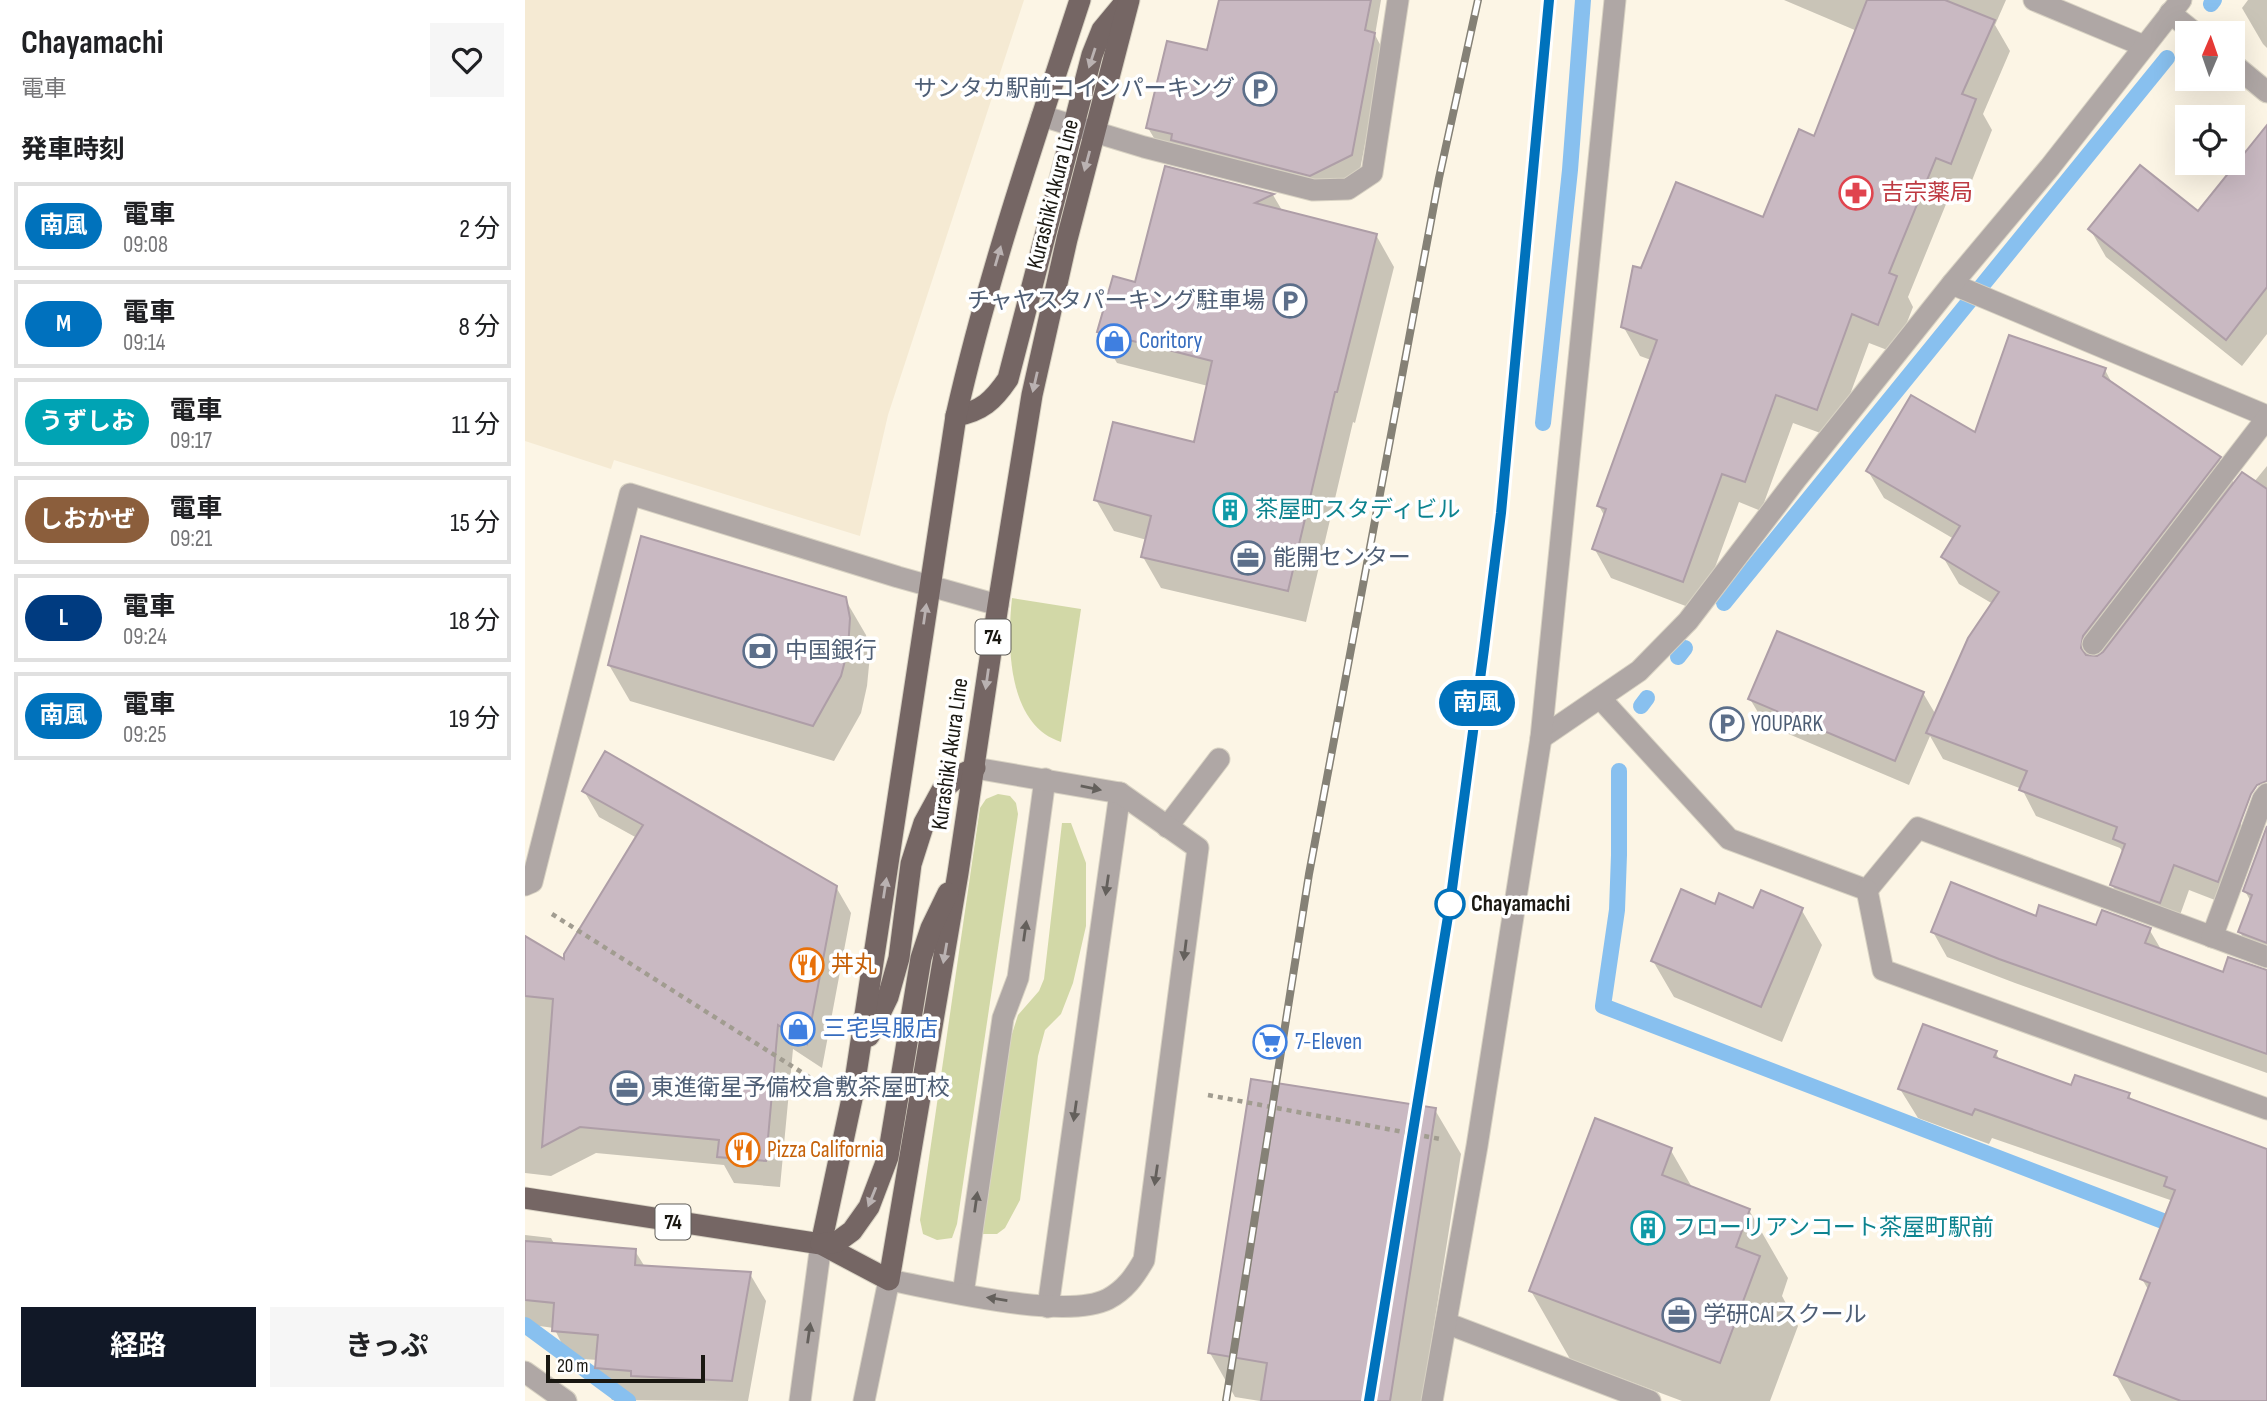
<!DOCTYPE html>
<html lang="ja">
<meta charset="utf-8">
<style>
:root{--surface:#fff;--page:#f6f6f6;--text:#202124;--muted:#757577;--line:#e0e0e0;--accent:#111827}
body{margin:0;font-family:"Sofia Sans Condensed","Noto Sans JP",sans-serif;background:var(--page);color:var(--text);height:100vh;display:flex;flex-direction:column;font-size:26px;white-space:nowrap}
*{box-sizing:border-box;margin:0}
p{font-size:23px;color:var(--muted)}
.icon{flex:none;width:38px;height:38px;fill:none;stroke:currentColor;stroke-width:2;stroke-linecap:round;stroke-linejoin:round}
.map{position:relative;flex:1;overflow:hidden}
.panel{display:flex;flex-direction:column;background:var(--surface);width:525px}
.panel>*{flex:none}
.badge{padding:0 14px;border-radius:23px;font-size:24px;line-height:46px}
.needle{width:46px;rotate:2deg}
.fabs{position:absolute;left:1650px;top:21px;display:grid;gap:14px}
.fabs a{display:grid;place-items:center;width:70px;height:70px;border-radius:0px;background:var(--surface);box-shadow:0 7px 28px #0002;font-size:35px}
.scale{position:absolute;left:21px;bottom:18px;width:159px;box-sizing:border-box;padding-left:7px;border:4px solid #1a1812;border-top:0;font-size:19px;line-height:24px;white-space:nowrap;color:#1a1812;-webkit-text-stroke:5px #fff;paint-order:stroke}
.map>.badge{position:absolute;translate:-50% -50%;box-shadow:0 0 0 4px #fff}
h2{padding:0 21px;font-size:26px;line-height:63px}
.round{display:grid;place-items:center;flex:none;width:74px;height:74px;border-radius:0px;background:var(--page)}
.head{display:flex;align-items:center;justify-content:space-between;height:119px;padding:0 21px}
h1{font-size:33px;font-weight:700;line-height:52px}
.primary-button{display:flex;gap:14px;margin-top:auto;padding:14px 21px}
.primary-button a{flex:1;height:80px;border-radius:0px;background:var(--accent);color:#fff;font-size:28px;font-weight:700;line-height:80px;text-align:center}
.primary-button a+a{background:var(--page);color:var(--text)}
ul{padding:0;list-style:none}
li{display:flex;align-items:center;gap:21px;height:88px;margin:0 14px 10px;padding:0 7px;border:4px solid var(--line);border-radius:0px}
li div{flex:1}
li b{display:block;font-size:26px}
li em{font-style:normal}
li .badge{min-width:77px;font-weight:700;text-align:center}
main{display:flex;flex:1;min-height:0}
.map>svg:first-child{display:block}
.built{fill:#f5ead3}
.green{fill:#d2d8a7}
.shadow{fill:#0003}
.lines{fill:none;stroke-linecap:round;stroke-linejoin:round}
.stream{stroke:#88c0ef;stroke-width:16}
.building{fill:#c9b9c2;stroke:#ae9ea7;stroke-width:2}
.minor-casing{stroke:#d8d2c3;stroke-width:23}
.major-casing{stroke:#d8d2c3;stroke-width:23}
.path{stroke:#a19c90;stroke-width:4.5;stroke-dasharray:5 5;stroke-linecap:butt}
.minor{stroke:#afa7a5;stroke-width:21}
.major{stroke:#756664;stroke-width:21}
.rail-casing{stroke:#858176;stroke-width:8}
.rail{stroke:#fff;stroke-width:5;stroke-dasharray:16;stroke-linecap:butt}
.oneway{fill:#bab2b2}
.oneway2{fill:#64605c}
.line-casing{stroke:#fff;stroke-width:16}
.line{stroke:#0072bc;stroke-width:10}
.stop-dot{fill:#fff;stroke:#0072bc;stroke-width:3.5}
.labels{text-anchor:middle;dominant-baseline:central;stroke-width:7;stroke-linejoin:round;paint-order:stroke}
.shield{fill:#fff;stroke:#5f5d59;stroke-width:2}
.shield-label{font-size:21px;font-weight:bold;fill:#1a1812}
.service-label{font-size:23px;fill:#4e5e75;stroke:#fff;text-anchor:start}
.health-label{font-size:23px;fill:#be3a42;stroke:#fff;text-anchor:start}
.street-label{font-size:23px;fill:#1a1812;stroke:#fff}
.shop-label{font-size:23px;fill:#366cbe;stroke:#fff;text-anchor:start}
.culture-label{font-size:23px;fill:#0d838f;stroke:#fff;text-anchor:start}
.stop-label{font-size:23px;font-weight:bold;fill:#1a1812;stroke:#fff;text-anchor:start}
.food-label{font-size:23px;fill:#c56008;stroke:#fff;text-anchor:start}
</style>
<main>
<section class="panel">
<div class="head"><div><h1>Chayamachi</h1><p>電車</p></div><a class="round"><svg class="icon" aria-label="heart" viewBox="0 0 24 24"><path d="M12 20l-8-8c-3-5 5-10 8-4 3-6 11-1 8 4z"/></svg></a></div>
<h2>発車時刻</h2>
<ul>
<li><span class="badge" style="background:#0072bc;color:#fff">南風</span><div><b>電車</b><p>09:08</p></div><em>2 分</em></li>
<li><span class="badge" style="background:#0071be;color:#fff">M</span><div><b>電車</b><p>09:14</p></div><em>8 分</em></li>
<li><span class="badge" style="background:#00a3b4;color:#fff">うずしお</span><div><b>電車</b><p>09:17</p></div><em>11 分</em></li>
<li><span class="badge" style="background:#8b5e3c;color:#fff">しおかぜ</span><div><b>電車</b><p>09:21</p></div><em>15 分</em></li>
<li><span class="badge" style="background:#003b80;color:#fff">L</span><div><b>電車</b><p>09:24</p></div><em>18 分</em></li>
<li><span class="badge" style="background:#0072bc;color:#fff">南風</span><div><b>電車</b><p>09:25</p></div><em>19 分</em></li>
</ul>
<div class="primary-button"><a>経路</a><a>きっぷ</a></div>
</section>
<div class="map">
<svg width="1742" height="1401" viewBox="0 0 1742 1401">
<rect width="100%" height="100%" fill="#fcf5e5"/>
<path class="built" d="M0,0H499L363,415L335,536L89,460L86,469L0,441Z"/>
<g class="green">
<path d="M487,598L556,609L536,742C482,725 482,644 487,598Z"/>
<path d="M473,794L485,796L491,803L493,814L432,1224L427,1238L412,1240L398,1234L395,1220L455,808L461,799Z"/>
<path d="M537,823H546L561,863V926L548,983L536,1014L520,1030L513,1056L495,1200L480,1228L472,1234H457L486,1037L493,1015L514,991L519,979Z"/>
</g>
<g class="shadow">
<path d="M696,0H856L850,35L858,50L835,170L795,191L632,143L623,128L684,52Z"/>
<path d="M1259,0H1481L1470,25L1485,51L1458,114L1467,130L1442,193L1428,187L1383,297L1388,307L1370,353L1344,343L1309,438L1268,423L1236,511L1214,502L1174,611L1086,578L1069,548L1080,517L1074,506L1126,360L1115,356L1098,326L1117,270L1239,219L1290,138L1332,31Z"/>
<path d="M1723,0H1742V48L1738,44L1717,8Z"/>
<path d="M1742,133V334L1717,366L1581,257L1565,229L1673,214Z"/>
<path d="M641,168L748,195L758,212L851,235L869,267L830,423L828,422L781,622L636,588L618,557L622,540L589,531L571,500L670,444L683,386L592,363L574,332L611,285Z"/>
<path d="M1580,370L1588,385L1694,458L1710,485L1729,482L1742,466V755L1695,815L1715,823L1730,849L1708,907L1664,890L1650,929L1603,911L1587,885L1599,854L1595,848L1511,816L1497,789L1418,759L1405,736L1384,785L1240,724L1225,699L1398,693L1411,715L1468,604L1434,584L1418,557L1429,539L1359,498L1343,471L1451,435Z"/>
<path d="M320,599L341,635L345,655L342,686L336,713L309,761L105,701L84,665Z"/>
<path d="M59,791L311,887L326,913L297,1068L268,1049L255,1187L209,1183L199,1165L71,1153L26,1176L0,1173V938L41,961L112,838L74,817Z"/>
<path d="M1742,833V962L1729,957L1715,932L1726,902L1720,891Z"/>
<path d="M1191,906L1229,910L1276,909L1297,945L1257,1042L1149,997L1128,961Z"/>
<path d="M1512,918L1572,927L1624,929L1637,951L1699,974L1742,971V1073L1490,983L1422,957L1408,932Z"/>
<path d="M1471,1053L1475,1061L1547,1087L1604,1095L1607,1101L1742,1150V1401H1606L1591,1375L1624,1291L1617,1279L1648,1201L1467,1138L1464,1144L1393,1118L1375,1089Z"/>
<path d="M910,1110L936,1154L897,1401H735L710,1397L685,1353Z"/>
<path d="M1145,1149L1168,1189L1224,1210L1263,1278L1257,1296L1273,1326L1245,1401H1157L1045,1359L1006,1291Z"/>
<path d="M0,1235L26,1238L30,1245L110,1251L120,1267L225,1274L241,1301L223,1401L87,1400L72,1374L73,1360L44,1358L29,1328L0,1324Z"/>
</g>
<g class="lines">
<g class="stream">
<path d="M1686,4L1689,0"/>
<path d="M1018,423L1045,170L1058,0"/>
<path d="M1199,603L1642,58"/>
<path d="M1153,657L1160,648"/>
<path d="M1116,706L1122,698"/>
<path d="M1094,771V855L1092,910L1078,1006L1656,1228"/>
<path d="M0,1325L103,1401"/>
</g>
</g>
<g class="building">
<path d="M694,0H846L840,30L850,33L827,155L785,176L646,140L647,134L621,128L642,41L682,50Z"/>
<path d="M1342,0H1420L1470,20L1437,94L1451,99L1426,164L1411,158L1364,273L1372,276L1353,325L1327,314L1292,410L1251,395L1220,482L1197,474L1158,582L1067,549L1081,509L1072,506L1132,340L1096,327L1108,266L1116,268L1151,182L1238,217L1274,129L1289,136Z"/>
<path d="M1742,125V287L1701,340L1563,229L1615,165L1673,211Z"/>
<path d="M640,166L749,194L730,203L852,234L812,392H810L763,591L616,557L626,516L569,500L588,422L669,442L687,361L572,332L588,276L610,282Z"/>
<path d="M1484,335L1581,368L1578,376L1696,457L1558,636L1556,648L1561,655L1572,656L1578,652L1717,472L1742,489V781L1732,785L1726,794L1693,882L1649,865L1635,903L1585,885L1600,844L1588,839L1592,827L1494,790L1502,771L1401,733L1443,638L1474,592L1416,557L1435,526L1341,471L1386,395L1450,432Z"/>
<path d="M116,536L321,597L325,618L323,649L316,676L288,726L83,665Z"/>
<path d="M1252,631L1399,692L1370,761L1223,699Z"/>
<path d="M80,751L312,886L282,1044L253,1025L241,1161L192,1157L194,1140L55,1127L17,1147L28,999L0,996V936L39,959V954L118,825L57,791Z"/>
<path d="M1742,826V943L1713,932L1727,895L1718,891Z"/>
<path d="M1426,882L1511,916L1514,905L1571,925L1577,910L1626,928L1620,943L1698,972L1703,957L1742,970V1054L1474,959L1406,932Z"/>
<path d="M1156,889L1190,904L1194,893L1228,908L1236,890L1278,908L1236,1007L1126,961Z"/>
<path d="M1398,1024L1472,1051L1469,1057L1546,1085L1550,1075L1605,1093L1603,1098L1742,1149V1401H1656L1589,1375L1625,1283L1615,1279L1650,1190L1639,1186L1642,1177L1450,1109L1447,1115L1373,1089Z"/>
<path d="M726,1079L911,1108L865,1401H736L742,1363L683,1353Z"/>
<path d="M1070,1118L1147,1148L1137,1175L1225,1209L1211,1247L1235,1256L1195,1363L1004,1291Z"/>
<path d="M0,1241L111,1249L110,1265L226,1272L207,1381L106,1376V1371L70,1368L73,1335L27,1331L29,1303L0,1300Z"/>
</g>
<g class="lines">
<defs>
<g id="minor">
<path d="M1509,0L1619,46"/>
<path d="M1645,13L1670,33"/>
<path d="M1708,64L1742,92"/>
<path d="M517,116L619,147L788,190L823,189L847,173L873,0"/>
<path d="M1427,284L1742,416"/>
<path d="M1568,644L1742,418"/>
<path d="M1075,698L1204,839L1342,890L1393,828L1742,957"/>
<path d="M1016,738L1114,671L1163,621L1272,478L1427,284L1525,167L1656,0"/>
<path d="M642,827L694,759"/>
<path d="M0,885L7,882L105,494L373,577L473,605"/>
<path d="M1342,890L1358,970L1742,1109"/>
<path d="M1687,937L1738,799L1742,794"/>
<path d="M438,1294L478,1018L493,978L520,779"/>
<path d="M523,1307L595,793"/>
<path d="M921,1323L1125,1401"/>
<path d="M0,1372L41,1401"/>
<path d="M275,1401L296,1244"/>
<path d="M339,1401L364,1280C413,1289 540,1321 583,1299C600,1290 610,1276 619,1260L673,848L595,793L450,768"/>
<path d="M907,1401L952,1146L1016,738L1090,0"/>
</g>
<g id="major">
<path d="M431,416C457,411 468,401 483,379L567,55L577,30L601,1"/>
<path d="M344,1036L363,997L374,958L386,864L399,823L417,790L435,775L450,768"/>
<path d="M0,1198L296,1244L364,1280L433,873L473,605L507,395L542,239L604,0"/>
<path d="M296,1244L328,1094L431,416C463,275 510,138 555,0"/>
<path d="M296,1244L312,1242L327,1231L344,1207L363,1157L396,958L406,928L423,893"/>
</g>
</defs>
<use href="#minor" class="minor-casing"/>
<use href="#major" class="major-casing"/>
<g class="path">
<path d="M27,914L292,1082"/>
<path d="M683,1095L915,1139"/>
</g>
<use href="#minor" class="minor"/>
<use href="#major" class="major"/>
<defs>
<g id="rail">
<path d="M701,1401L784,874L914,178L953,0"/>
<path d="M844,1401L938,812L976,513L1024,0"/>
</g>
</defs>
<use href="#rail" class="rail-casing"/>
<use href="#rail" class="rail"/>
</g>
<defs><path id="oneway-solid" d="M-6-.8H1V-3.2L6.5 0L1 3.2V.8H-6Z" transform="scale(1.75)"/></defs>
<g class="oneway">
<use href="#oneway-solid" transform="translate(567 58) rotate(108)"/>
<use href="#oneway-solid" transform="translate(562 161) rotate(105)"/>
<use href="#oneway-solid" transform="translate(473 256) rotate(-74)"/>
<use href="#oneway-solid" transform="translate(510 382) rotate(103)"/>
<use href="#oneway-solid" transform="translate(400 614) rotate(-82)"/>
<use href="#oneway-solid" transform="translate(462 679) rotate(98)"/>
<use href="#oneway-solid" transform="translate(360 888) rotate(-81)"/>
<use href="#oneway-solid" transform="translate(420 953) rotate(100)"/>
<use href="#oneway-solid" transform="translate(347 1197) rotate(112)"/>
</g>
<g class="oneway2">
<use href="#oneway-solid" transform="translate(566 788) rotate(11)"/>
<use href="#oneway-solid" transform="translate(582 885) rotate(98)"/>
<use href="#oneway-solid" transform="translate(500 931) rotate(-82)"/>
<use href="#oneway-solid" transform="translate(660 950) rotate(97)"/>
<use href="#oneway-solid" transform="translate(550 1111) rotate(98)"/>
<use href="#oneway-solid" transform="translate(631 1175) rotate(98)"/>
<use href="#oneway-solid" transform="translate(451 1202) rotate(-82)"/>
<use href="#oneway-solid" transform="translate(472 1299) rotate(-171)"/>
<use href="#oneway-solid" transform="translate(284 1333) rotate(-82)"/>
</g>
<g class="lines">
<defs>
<path id="line" d="M844,1401L925,904L959,649L976,513L1024,0"/>
</defs>
<use href="#line" class="line-casing"/>
<use href="#line" class="line"/>
</g>
<defs>
<symbol id="parking-ring" viewBox="-11 -11 22 22"><circle r="9.5" fill="#fff" stroke="#5c6f8a" stroke-width="1.5"/><path d="M-3.5-5.5H1a3.5 3.5 0 0 1 0 7H-1V5.5H-3.5ZM-1-3.4V-.6H.8a1.4 1.4 0 0 0 0-2.8Z" fill="#5c6f8a"/></symbol>
<symbol id="pharmacy-ring" viewBox="-11 -11 22 22"><circle r="9.5" fill="#fff" stroke="#e0444e" stroke-width="1.5"/><path d="M-2-6h4v4h4v4h-4v4h-4v-4h-4v-4h4Z" fill="#e0444e"/></symbol>
<symbol id="shop-ring" viewBox="-11 -11 22 22"><circle r="9.5" fill="#fff" stroke="#3f7fe0" stroke-width="1.5"/><path d="M-5-2.5h2.3a2.7 3.5 0 0 1 5.4 0H5L5.5 6h-11ZM-1.5-2.5h3a1.5 2.3 0 0 0-3 0Z" fill="#3f7fe0"/></symbol>
<symbol id="building-ring" viewBox="-11 -11 22 22"><circle r="9.5" fill="#fff" stroke="#0f9aa8" stroke-width="1.5"/><path d="M-4-6H4V6H1V3H-1V6H-4ZM-2.5-4.3h1.7v1.8h-1.7ZM.8-4.3h1.7v1.8H.8ZM-2.5-1h1.7V.8h-1.7ZM.8-1h1.7V.8H.8Z" fill="#0f9aa8"/></symbol>
<symbol id="office-ring" viewBox="-11 -11 22 22"><circle r="9.5" fill="#fff" stroke="#5c6f8a" stroke-width="1.5"/><path d="M-6-3h4V-5.5h4V-3h4V5H-6ZM-1-4.5V-3h2v-1.5ZM-6 0V1H6V0Z" fill="#5c6f8a"/></symbol>
<symbol id="bank-ring" viewBox="-11 -11 22 22"><circle r="9.5" fill="#fff" stroke="#5c6f8a" stroke-width="1.5"/><path d="M-6-4H6V4H-6ZM0-2.3a2.3 2.3 0 1 0 0 4.6a2.3 2.3 0 1 0 0-4.6Z" fill="#5c6f8a"/></symbol>
<symbol id="restaurant-ring" viewBox="-11 -11 22 22"><circle r="9.5" fill="#fff" stroke="#e8710a" stroke-width="1.5"/><path d="M-5-6h1v4h1v-4h1v4h1v-4h1v5L-1.5 .5V6h-2V.5L-5-1ZM5-6V6H3V1.5H1.5Q1.5-4 5-6Z" fill="#e8710a"/></symbol>
<symbol id="supermarket-ring" viewBox="-11 -11 22 22"><circle r="9.5" fill="#fff" stroke="#3f7fe0" stroke-width="1.5"/><path d="M-6-5.5h2.5l.6 2H6L4.5 2H-2.5L-4.4-4H-6ZM-1.5 3.2a1.3 1.3 0 1 0 .1 0ZM3 3.2a1.3 1.3 0 1 0 .1 0Z" fill="#3f7fe0"/></symbol>
</defs>
<g fill-rule="evenodd">
<use href="#parking-ring" x="716" y="70" width="38" height="38"/>
<use href="#pharmacy-ring" x="1312" y="174" width="38" height="38"/>
<use href="#parking-ring" x="746" y="282" width="38" height="38"/>
<use href="#shop-ring" x="570" y="322" width="38" height="38"/>
<use href="#building-ring" x="686" y="491" width="38" height="38"/>
<use href="#office-ring" x="704" y="539" width="38" height="38"/>
<use href="#bank-ring" x="216" y="632" width="38" height="38"/>
<use href="#parking-ring" x="1183" y="705" width="38" height="38"/>
<use href="#restaurant-ring" x="263" y="946" width="38" height="38"/>
<use href="#shop-ring" x="254" y="1010" width="38" height="38"/>
<use href="#supermarket-ring" x="726" y="1023" width="38" height="38"/>
<use href="#office-ring" x="83" y="1069" width="38" height="38"/>
<use href="#restaurant-ring" x="199" y="1131" width="38" height="38"/>
<use href="#building-ring" x="1104" y="1209" width="38" height="38"/>
<use href="#office-ring" x="1135" y="1296" width="38" height="38"/>
</g>
<circle class="stop-dot" cx="925" cy="904" r="14"/>
<g class="labels">
<g class="shield">
<rect x="450.5" y="619.5" width="35" height="35" rx="5"/>
<rect x="130.5" y="1204.5" width="35" height="35" rx="5"/>
</g>
<g class="shield-label">
<text x="468" y="637">74</text>
<text x="148" y="1222">74</text>
</g>
<g class="service-label">
<text x="710" y="89" text-anchor="end">サンタカ駅前コインパーキング</text>
<text x="740" y="301" text-anchor="end">チャヤスタパーキング駐車場</text>
<text x="748" y="558">能開センター</text>
<text x="260" y="651">中国銀行</text>
<text x="1226" y="724">YOUPARK</text>
<text x="126" y="1088">東進衛星予備校倉敷茶屋町校</text>
<text x="1178" y="1315">学研CAIスクール</text>
</g>
<g class="health-label">
<text x="1356" y="193">吉宗薬局</text>
</g>
<g class="street-label">
<text transform="translate(528 194) rotate(-76)">Kurashiki Akura Line</text>
<text transform="translate(425 754) rotate(-82)">Kurashiki Akura Line</text>
</g>
<g class="shop-label">
<text x="614" y="341">Coritory</text>
<text x="298" y="1029">三宅呉服店</text>
<text x="770" y="1042">7-Eleven</text>
</g>
<g class="culture-label">
<text x="730" y="510">茶屋町スタディビル</text>
<text x="1148" y="1228">フローリアンコート茶屋町駅前</text>
</g>
<g class="stop-label">
<text x="946" y="904">Chayamachi</text>
</g>
<g class="food-label">
<text x="306" y="965">丼丸</text>
<text x="242" y="1150">Pizza California</text>
</g>
</g>
</svg>
<div class="fabs">
<a><svg class="needle" viewBox="-14 -14 28 28"><path d="M0-13l5 13h-10z" fill="#e53935"/><path d="M0 13l5-13h-10z" fill="#757577"/></svg></a>
<a><svg class="icon" aria-label="locate" viewBox="0 0 24 24"><circle cx="12" cy="12" r="6"/><path d="M12 2v4M12 18v4M2 12h4M18 12h4"/></svg></a>
</div>
<div class="scale">20 m</div>
<b class="badge" style="left:952px;top:703px;background:#0072bc;color:#fff">南風</b>
</div>
</main>
